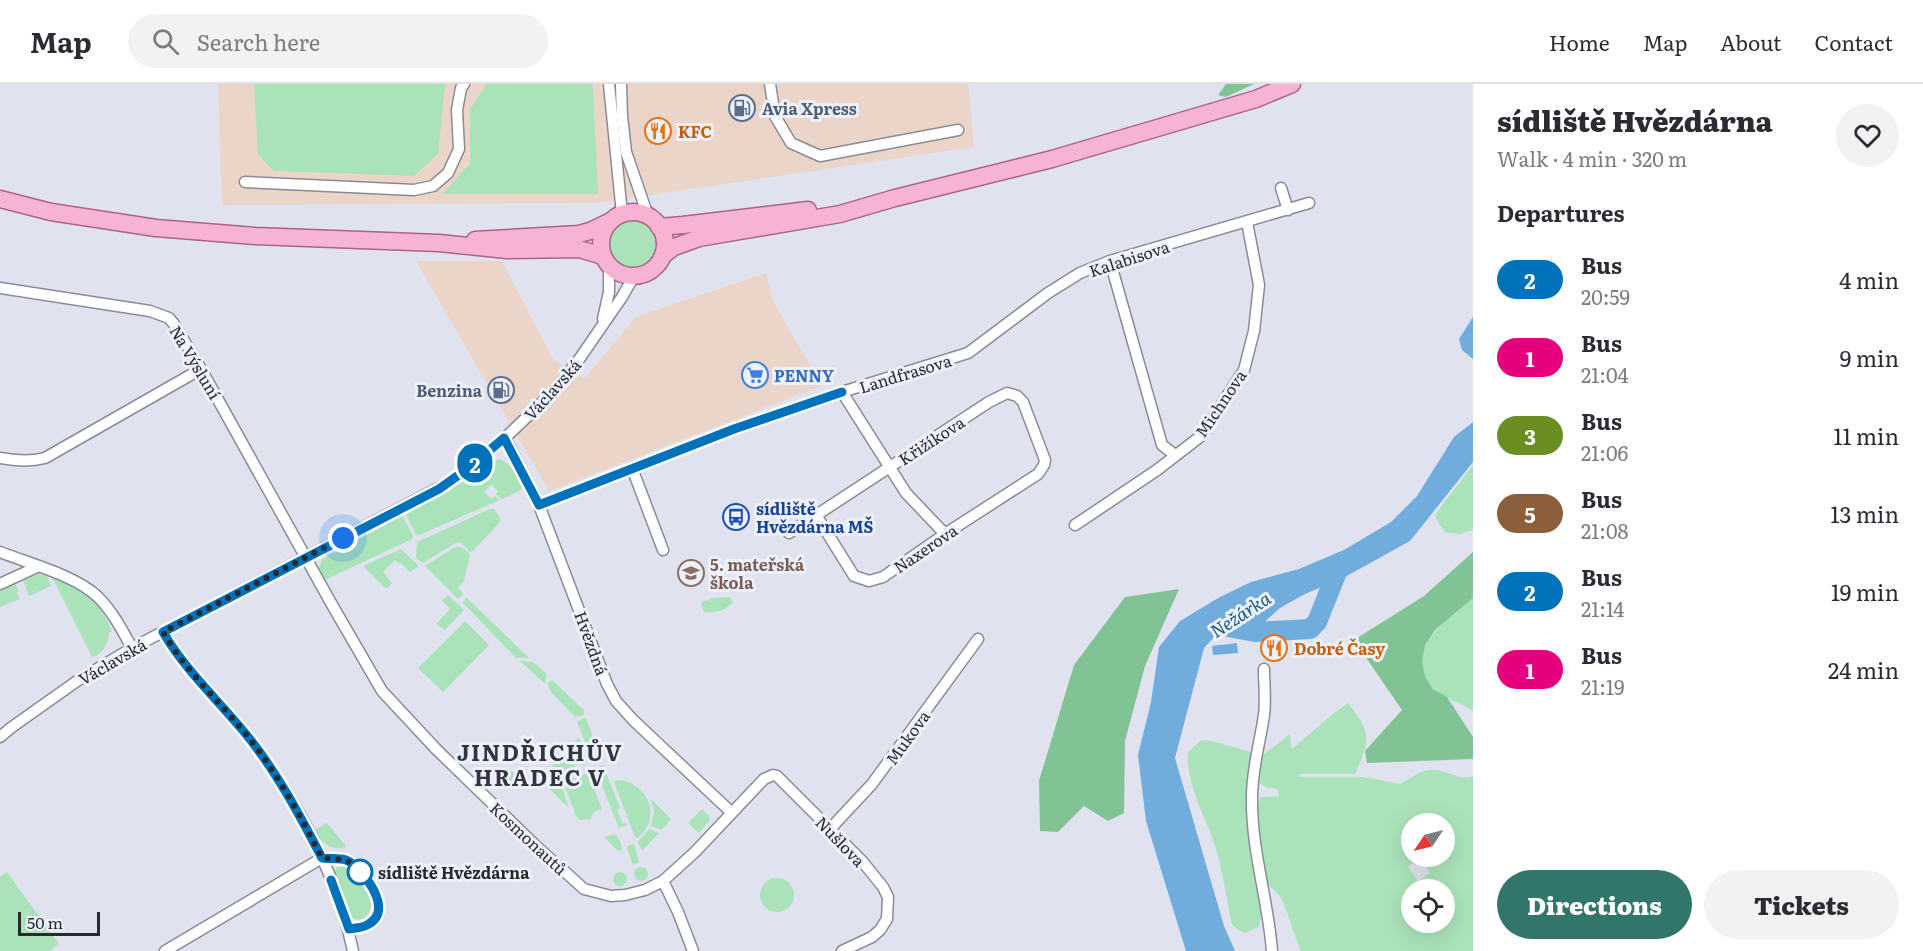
<!DOCTYPE html>
<meta charset="utf-8">
<style>
:root{--surface:#fff;--page:#f2f2f3;--text:#2b2b33;--muted:#7c7c81;--line:#e1e1e2;--accent:#32766b}
body{margin:0;font-family:Literata,serif;background:var(--page);color:var(--text);height:100vh;display:flex;flex-direction:column;font-size:22px;white-space:nowrap}
*{box-sizing:border-box;margin:0}
p{font-size:20px;color:var(--muted)}
.icon{flex:none;width:33px;height:33px;fill:none;stroke:currentColor;stroke-width:2;stroke-linecap:round;stroke-linejoin:round}
.map{position:relative;flex:1;overflow:hidden}
.details{display:flex;flex-direction:column;background:var(--surface);width:450px}
.details>*{flex:none}
.badge{padding:0 12px;border-radius:20px;font-size:21px;line-height:39px}
.needle{width:39px;rotate:235deg}
.controls{position:absolute;left:1401px;top:729px;display:grid;gap:12px}
.controls a{display:grid;place-items:center;width:54px;height:54px;border-radius:50%;background:var(--surface);box-shadow:0 6px 24px #0002;font-size:30px}
.scale{position:absolute;left:18px;bottom:15px;width:82px;box-sizing:border-box;padding-left:6px;border:3px solid #282a2e;border-top:0;font-size:16px;line-height:21px;white-space:nowrap;color:#282a2e;-webkit-text-stroke:4px #edf1fc;paint-order:stroke}
.you{position:absolute;width:30px;height:30px;margin:-15px;border:4px solid #fff;border-radius:50%;background:#1a73e8;box-shadow:0 0 0 9px #1a73e833}
.map>.badge{position:absolute;translate:-50% -50%;box-shadow:0 0 0 3px #fff}
h2{padding:0 24px;font-size:22px;line-height:54px}
.round{display:grid;place-items:center;flex:none;width:63px;height:63px;border-radius:32px;background:var(--page)}
.summary{display:flex;align-items:center;justify-content:space-between;height:102px;padding:0 24px}
h1{font-size:28px;font-weight:800;line-height:45px}
.button{display:flex;gap:12px;margin-top:auto;padding:12px 24px}
.button a{flex:1;height:69px;border-radius:36px;background:var(--accent);color:#fff;font-size:24px;font-weight:800;line-height:69px;text-align:center}
.button a+a{background:var(--page);color:var(--text)}
ul{padding:0;list-style:none}
li{display:flex;align-items:center;gap:18px;height:78px;padding:0 24px}
li div{flex:1}
li b{display:block;font-size:22px}
li em{font-style:normal}
li .badge{min-width:66px;font-weight:700;text-align:center}
header{display:flex;align-items:center;gap:36px;box-sizing:border-box;height:84px;padding:0 30px;background:var(--surface);border-bottom:2px solid var(--line)}
header strong{font-size:28px}
nav{display:flex;gap:33px;margin-inline-start:auto;font-size:21px}
.search{width:420px;height:54px;background:var(--page);display:flex;align-items:center;gap:15px;box-sizing:border-box;padding:0 21px;border-radius:33px;color:var(--muted);font-size:22px}
main{display:flex;flex:1;min-height:0}
.map>svg:first-child{display:block}
.commercial{fill:#ebd5c9}
.green{fill:#aae3ba;fill-rule:evenodd}
.forest{fill:#81c395}
.water{fill:#70acdc}
.lines{fill:none;stroke-linecap:round;stroke-linejoin:round}
.river{stroke:#70acdc;stroke-width:20}
.street-casing{stroke:#898c97;stroke-width:13}
.primary-casing{stroke:#ab6387;stroke-width:19}
.street{stroke:#fff;stroke-width:10}
.primary{stroke:#f7b3d4;stroke-width:16}
.line-casing{stroke:#fff;stroke-width:14}
.line{stroke:#0072bc;stroke-width:9}
.walk{stroke:#282a2e;stroke-width:6;stroke-dasharray:0 10.8}
.stop-dot{fill:#fff;stroke:#0072bc;stroke-width:3}
.labels{text-anchor:middle;dominant-baseline:central;stroke-width:6;stroke-linejoin:round;paint-order:stroke}
.service-label{font-size:16px;font-weight:bold;fill:#4e5e75;stroke:#edf1fc;text-anchor:start}
.food-label{font-size:16px;font-weight:bold;fill:#c56008;stroke:#edf1fc;text-anchor:start}
.street-label{font-size:16px;fill:#282a2e;stroke:#edf1fc}
.shop-label{font-size:16px;font-weight:bold;fill:#366cbe;stroke:#edf1fc;text-anchor:start}
.transit-label{font-size:16px;font-weight:bold;fill:#164399;stroke:#edf1fc;text-anchor:start}
.education-label{font-size:16px;font-weight:bold;fill:#785e54;stroke:#edf1fc;text-anchor:start}
.stop-label{font-size:16px;font-weight:bold;fill:#282a2e;stroke:#edf1fc;text-anchor:start}
.water-label{font-size:18px;font-style:italic;fill:#175b89;stroke:#edf1fc}
.district-label{font-size:22px;font-weight:bold;letter-spacing:1.5px;fill:#34363f;stroke:#edf1fc}
</style>
<header>
<strong>Map</strong>
<div class="search"><svg class="icon" aria-label="search" viewBox="0 0 24 24"><circle cx="10" cy="10" r="6"/><path d="M15 15l6 6"/></svg>Search here</div>
<nav><a>Home</a><a>Map</a><a>About</a><a>Contact</a></nav>
</header>
<main>
<div class="map">
<svg width="1473" height="867" viewBox="0 0 1473 867">
<rect width="100%" height="100%" fill="#e0e3ef"/>
<g class="commercial">
<path d="M218,0H968L974,63L598,119L222,121Z"/>
<path d="M416,177H502L553,275L584,295L636,233L766,189L773,217L822,302L549,407Z"/>
</g>
<g class="green">
<path d="M254,0H445L438,70L414,92L274,87L258,71Z"/>
<path d="M487,0H591L593,2L598,110H443L470,79V25Z"/>
<circle cx="633" cy="160" r="24"/>
<path d="M499,375C511,380 519,391 522,403L521,406L502,415L496,410L498,407L491,401L484,408L492,415L495,412L500,416L417,452L406,431L409,428L450,407L488,379Z"/>
<path d="M1473,381V446L1459,450L1445,448L1436,435V429Z"/>
<path d="M490,425H494L499,432L500,438L473,467L470,468L461,459L457,458L423,479L416,474L417,458Z"/>
<path d="M400,433H403L413,452L412,455L325,496L319,484L322,475Z"/>
<path d="M457,462L463,464L470,470L464,497L458,503L463,510L458,515L425,482Z"/>
<path d="M401,465L418,481V483L410,488L401,479L399,480L395,476L383,488L392,499L388,504H385L364,483L365,481Z"/>
<path d="M39,490L47,492L51,502L29,512L23,497Z"/>
<path d="M52,493C79,503 103,518 112,548H109C109,559 103,570 92,573Z"/>
<path d="M15,500L19,507L17,508L20,515L0,523V507Z"/>
<path d="M448,511L464,526L445,546L436,540L450,525L442,516Z"/>
<path d="M466,513L529,574H516L463,519Z"/>
<path d="M730,513L733,519C723,527 717,529 704,528L701,520L702,518L712,514Z"/>
<path d="M1473,514V627C1461,618 1443,615 1432,603C1398,567 1449,535 1473,514Z"/>
<path d="M465,537L489,561L443,608L418,584Z"/>
<path d="M520,577L533,578L547,590L545,600Z"/>
<path d="M552,596L584,626V631L575,633L551,608L549,604L548,598Z"/>
<path d="M1348,619C1371,649 1371,653 1356,688L1354,690H1298L1301,693H1363L1400,700C1410,695 1418,687 1430,686C1446,684 1458,698 1473,692V867H1301C1294,850 1289,831 1281,814C1277,807 1269,804 1266,796C1260,782 1252,726 1261,713L1279,712L1278,705L1267,704L1256,697L1257,681L1262,672L1290,650L1292,665L1333,630ZM1412,740H1444V772H1412ZM1421,775L1430,789L1418,797L1408,782ZM1412,806H1444V838H1412Z"/>
<path d="M586,634L593,653L589,657V662L594,666L598,667L602,677L594,681L577,637Z"/>
<path d="M579,653L588,677L584,682L580,680L567,666Z"/>
<path d="M1207,656L1248,667L1250,669L1248,698L1249,750L1260,808L1261,833L1259,842L1246,849L1238,846L1232,840C1226,814 1223,787 1215,762C1205,730 1186,702 1188,668L1200,657Z"/>
<path d="M565,670L578,685L556,694L549,685Z"/>
<path d="M603,681L620,724L617,725L623,740L626,739L627,741L619,744L595,684Z"/>
<circle cx="509" cy="695" r="8"/>
<path d="M588,689L602,725L594,728L591,735L580,736L576,732L565,702L566,697Z"/>
<path d="M616,696C635,695 654,714 650,734C649,742 644,748 638,754L635,753L614,698Z"/>
<path d="M557,699L561,700L569,724L548,704V702Z"/>
<path d="M651,715L671,735L662,746L651,742L654,728Z"/>
<path d="M702,725L709,732L710,736L700,748H697L688,739Z"/>
<path d="M327,739L346,762L345,764C330,766 320,759 316,745Z"/>
<path d="M649,745L659,749L642,767L638,758Z"/>
<path d="M614,750C619,752 623,762 621,767L617,766L604,753Z"/>
<path d="M634,760L639,778L633,781L627,765L629,761Z"/>
<path d="M342,782L346,783C358,798 382,816 365,834C359,837 352,836 348,829L334,788L335,785Z"/>
<circle cx="641" cy="790" r="7"/>
<circle cx="620" cy="795" r="7"/>
<path d="M7,788L59,860L49,867H0V793Z"/>
<circle cx="777" cy="811" r="17"/>
</g>
<g class="forest">
<path d="M1226,0H1254L1226,13L1218,11Z"/>
<path d="M1473,468V514L1435,546L1425,561L1422,577L1425,593L1433,605L1447,613L1473,653V675L1367,679L1365,667L1402,626L1354,556L1424,512Z"/>
<path d="M1179,505L1145,582L1125,657L1124,729L1108,737L1084,722L1058,748L1040,747L1039,697L1074,581L1125,513Z"/>
</g>
<g class="water">
<path d="M1473,233V275L1462,266L1459,255Z"/>
<path d="M1473,338V378L1410,457L1343,494L1305,510L1280,524L1247,554L1216,551L1204,564L1175,674L1224,842L1235,867H1186L1146,737L1138,671L1151,618L1159,563L1180,537L1220,513L1251,498L1299,485L1344,466L1391,438L1417,412L1454,353Z"/>
<path d="M1237,559L1238,569L1213,571L1212,562Z"/>
</g>
<g class="lines">
<path class="river" d="M1228,543L1255,548L1310,545L1317,538L1341,478"/>
<defs>
<g id="street">
<path d="M609,0L622,130"/>
<path d="M621,0L622,32L626,68L648,132"/>
<path d="M770,0L775,32L791,59L820,72L958,46"/>
<path d="M245,98L414,106L433,102L448,89L459,65L457,26L461,4L464,0"/>
<path d="M1281,104L1288,126"/>
<path d="M1110,177L1162,361L1175,371"/>
<path d="M0,204L150,227L169,234L174,240L201,285L331,519L382,607L436,665L535,761L584,805L611,812L625,811L645,806L663,797L695,768L764,695L773,691L777,692L862,777L883,803L888,813L887,835L880,846L872,853L842,867"/>
<path d="M603,235L609,208V181"/>
<path d="M842,308L906,409L945,450"/>
<path d="M505,354L539,421L607,600L616,617L633,636L731,728"/>
<path d="M0,374C16,377 29,378 45,374L201,285"/>
<path d="M632,384L663,466"/>
<path d="M539,421L734,345L842,308L968,269L1048,209L1080,189L1110,177L1309,119"/>
<path d="M1075,441L1157,386L1201,352L1244,286L1254,247L1259,201L1247,138"/>
<path d="M789,449L989,318L1007,309L1017,312L1023,318L1045,376L1044,381L1038,390L945,450L883,493L869,497L854,492L816,431"/>
<path d="M0,468C30,480 75,491 98,513C113,528 122,546 132,564"/>
<path d="M0,500L37,483"/>
<path d="M163,548C186,587 219,616 247,651C295,714 337,788 353,867"/>
<path d="M1264,585C1264,600 1266,616 1264,631C1260,659 1252,684 1252,713C1251,765 1268,815 1272,867"/>
<path d="M0,653L12,643L77,597L132,564L450,398L505,354L556,305L580,274L622,213L634,192"/>
<path d="M830,745L872,700L978,555"/>
<path d="M663,797L678,828L693,867"/>
<path d="M165,867L322,774C330,775 340,774 346,776C354,779 359,786 364,792C375,805 389,830 367,841C362,844 354,844 349,845"/>
</g>
<g id="primary">
<path d="M0,115L51,128L156,144L255,152L439,159L507,166L579,165L603,172"/>
<circle cx="633" cy="160" r="32"/>
<path d="M659,143L683,141L808,126"/>
<path d="M475,156L579,150L590,147L611,137"/>
<path d="M663,171L674,163L699,154L840,130L895,114L1052,75L1256,15L1292,0"/>
</g>
</defs>
<use href="#street" class="street-casing"/>
<use href="#primary" class="primary-casing"/>
<use href="#street" class="street"/>
<use href="#primary" class="primary"/>
</g>
<g class="lines">
<defs>
<path id="line" d="M331,796L349,845C354,844 362,844 367,841C389,830 375,805 364,792C359,786 354,779 346,776C340,774 329,775 322,774C299,730 277,688 245,649C217,615 185,586 163,548L439,405L470,383L504,354L539,421L734,345L842,308"/>
</defs>
<use href="#line" class="line-casing"/>
<use href="#line" class="line"/>
<path class="walk" d="M343,454L163,548C185,586 217,615 245,649C277,688 299,730 322,774C337,775 351,774 360,788"/>
</g>
<defs>
<symbol id="fuel-ring" viewBox="-11 -11 22 22"><circle r="9.5" fill="#edf1fc" stroke="#5c6f8a" stroke-width="1.5"/><path d="M-5.5-6h7V0h2V4h1.3V-2.5L3-4.5l.8-.8L6-3V5H2.5V1h-1V6h-7ZM-4.2-4.7v3.2H.2V-4.7Z" fill="#5c6f8a"/></symbol>
<symbol id="restaurant-ring" viewBox="-11 -11 22 22"><circle r="9.5" fill="#edf1fc" stroke="#e8710a" stroke-width="1.5"/><path d="M-5-6h1v4h1v-4h1v4h1v-4h1v5L-1.5 .5V6h-2V.5L-5-1ZM5-6V6H3V1.5H1.5Q1.5-4 5-6Z" fill="#e8710a"/></symbol>
<symbol id="supermarket-ring" viewBox="-11 -11 22 22"><circle r="9.5" fill="#edf1fc" stroke="#3f7fe0" stroke-width="1.5"/><path d="M-6-5.5h2.5l.6 2H6L4.5 2H-2.5L-4.4-4H-6ZM-1.5 3.2a1.3 1.3 0 1 0 .1 0ZM3 3.2a1.3 1.3 0 1 0 .1 0Z" fill="#3f7fe0"/></symbol>
<symbol id="bus-ring" viewBox="-11 -11 22 22"><circle r="9.5" fill="#edf1fc" stroke="#1a4fb4" stroke-width="1.5"/><path d="M-5-6H5V4H4V6H2V4H-2V6H-4V4H-5ZM-3.5-4V0h7V-4ZM-3.5 1.2v1.5H-2V1.2ZM2 1.2v1.5H3.5V1.2Z" fill="#1a4fb4"/></symbol>
<symbol id="school-ring" viewBox="-11 -11 22 22"><circle r="9.5" fill="#edf1fc" stroke="#8d6e63" stroke-width="1.5"/><path d="M0-5L7-2L0 1L-7-2ZM-4 1L0 2.5L4 1V4Q0 6-4 4Z" fill="#8d6e63"/></symbol>
</defs>
<g fill-rule="evenodd">
<use href="#fuel-ring" x="727" y="9" width="30" height="30"/>
<use href="#restaurant-ring" x="643" y="32" width="30" height="30"/>
<use href="#supermarket-ring" x="740" y="276" width="30" height="30"/>
<use href="#fuel-ring" x="486" y="291" width="30" height="30"/>
<use href="#bus-ring" x="721" y="418" width="30" height="30"/>
<use href="#school-ring" x="676" y="474" width="30" height="30"/>
<use href="#restaurant-ring" x="1259" y="549" width="30" height="30"/>
</g>
<circle class="stop-dot" cx="360" cy="788" r="12"/>
<g class="labels">
<g class="service-label">
<text x="762" y="24">Avia Xpress</text>
<text x="482" y="306" text-anchor="end">Benzina</text>
</g>
<g class="food-label">
<text x="678" y="47">KFC</text>
<text x="1294" y="564">Dobré Časy</text>
</g>
<g class="street-label">
<text transform="translate(1129 174) rotate(-18)">Kalabisova</text>
<text transform="translate(196 278) rotate(59)">Na Výsluní</text>
<text transform="translate(905 289) rotate(-17)">Landfrasova</text>
<text transform="translate(552 305) rotate(-48)">Václavská</text>
<text transform="translate(1220 319) rotate(-56)">Michnova</text>
<text transform="translate(931 356) rotate(-33)">Křižíkova</text>
<text transform="translate(925 464) rotate(-34)">Naxerova</text>
<text transform="translate(592 559) rotate(70)">Hvězdná</text>
<text transform="translate(112 577) rotate(-30)">Václavská</text>
<text transform="translate(907 653) rotate(-54)">Mukova</text>
<text transform="translate(529 754) rotate(43)">Kosmonautů</text>
<text transform="translate(841 757) rotate(46)">Nušlova</text>
</g>
<g class="shop-label">
<text x="774" y="291">PENNY</text>
</g>
<g class="transit-label">
<text x="756" y="424">sídliště<tspan x="756" dy="18">Hvězdárna MŠ</tspan></text>
</g>
<g class="education-label">
<text x="710" y="480">5. mateřská<tspan x="710" dy="18">škola</tspan></text>
</g>
<g class="stop-label">
<text x="378" y="788">sídliště Hvězdárna</text>
</g>
<g class="water-label">
<text transform="translate(1240 530) rotate(-33)">Nežárka</text>
</g>
<g class="district-label">
<text x="540" y="667">JINDŘICHŮV<tspan x="540" dy="25">HRADEC V</tspan></text>
</g>
</g>
</svg>
<div class="controls">
<a><svg class="needle" viewBox="-14 -14 28 28"><path d="M0-13l5 13h-10z" fill="#e53935"/><path d="M0 13l5-13h-10z" fill="#7c7c81"/></svg></a>
<a><svg class="icon" aria-label="locate" viewBox="0 0 24 24"><circle cx="12" cy="12" r="6"/><path d="M12 2v4M12 18v4M2 12h4M18 12h4"/></svg></a>
</div>
<div class="scale">50 m</div>
<div class="you" style="left:343px;top:454px"></div>
<b class="badge" style="left:475px;top:379px;background:#0072bc;color:#fff">2</b>
</div>
<section class="details">
<div class="summary"><div><h1>sídliště Hvězdárna</h1><p>Walk · 4 min · 320 m</p></div><a class="round"><svg class="icon" aria-label="heart" viewBox="0 0 24 24"><path d="M12 20l-8-8c-3-5 5-10 8-4 3-6 11-1 8 4z"/></svg></a></div>
<h2>Departures</h2>
<ul>
<li><span class="badge" style="background:#0072bc;color:#fff">2</span><div><b>Bus</b><p>20:59</p></div><em>4 min</em></li>
<li><span class="badge" style="background:#e6007e;color:#fff">1</span><div><b>Bus</b><p>21:04</p></div><em>9 min</em></li>
<li><span class="badge" style="background:#6b8e23;color:#fff">3</span><div><b>Bus</b><p>21:06</p></div><em>11 min</em></li>
<li><span class="badge" style="background:#8b5e3c;color:#fff">5</span><div><b>Bus</b><p>21:08</p></div><em>13 min</em></li>
<li><span class="badge" style="background:#0072bc;color:#fff">2</span><div><b>Bus</b><p>21:14</p></div><em>19 min</em></li>
<li><span class="badge" style="background:#e6007e;color:#fff">1</span><div><b>Bus</b><p>21:19</p></div><em>24 min</em></li>
</ul>
<div class="button"><a>Directions</a><a>Tickets</a></div>
</section>
</main>
